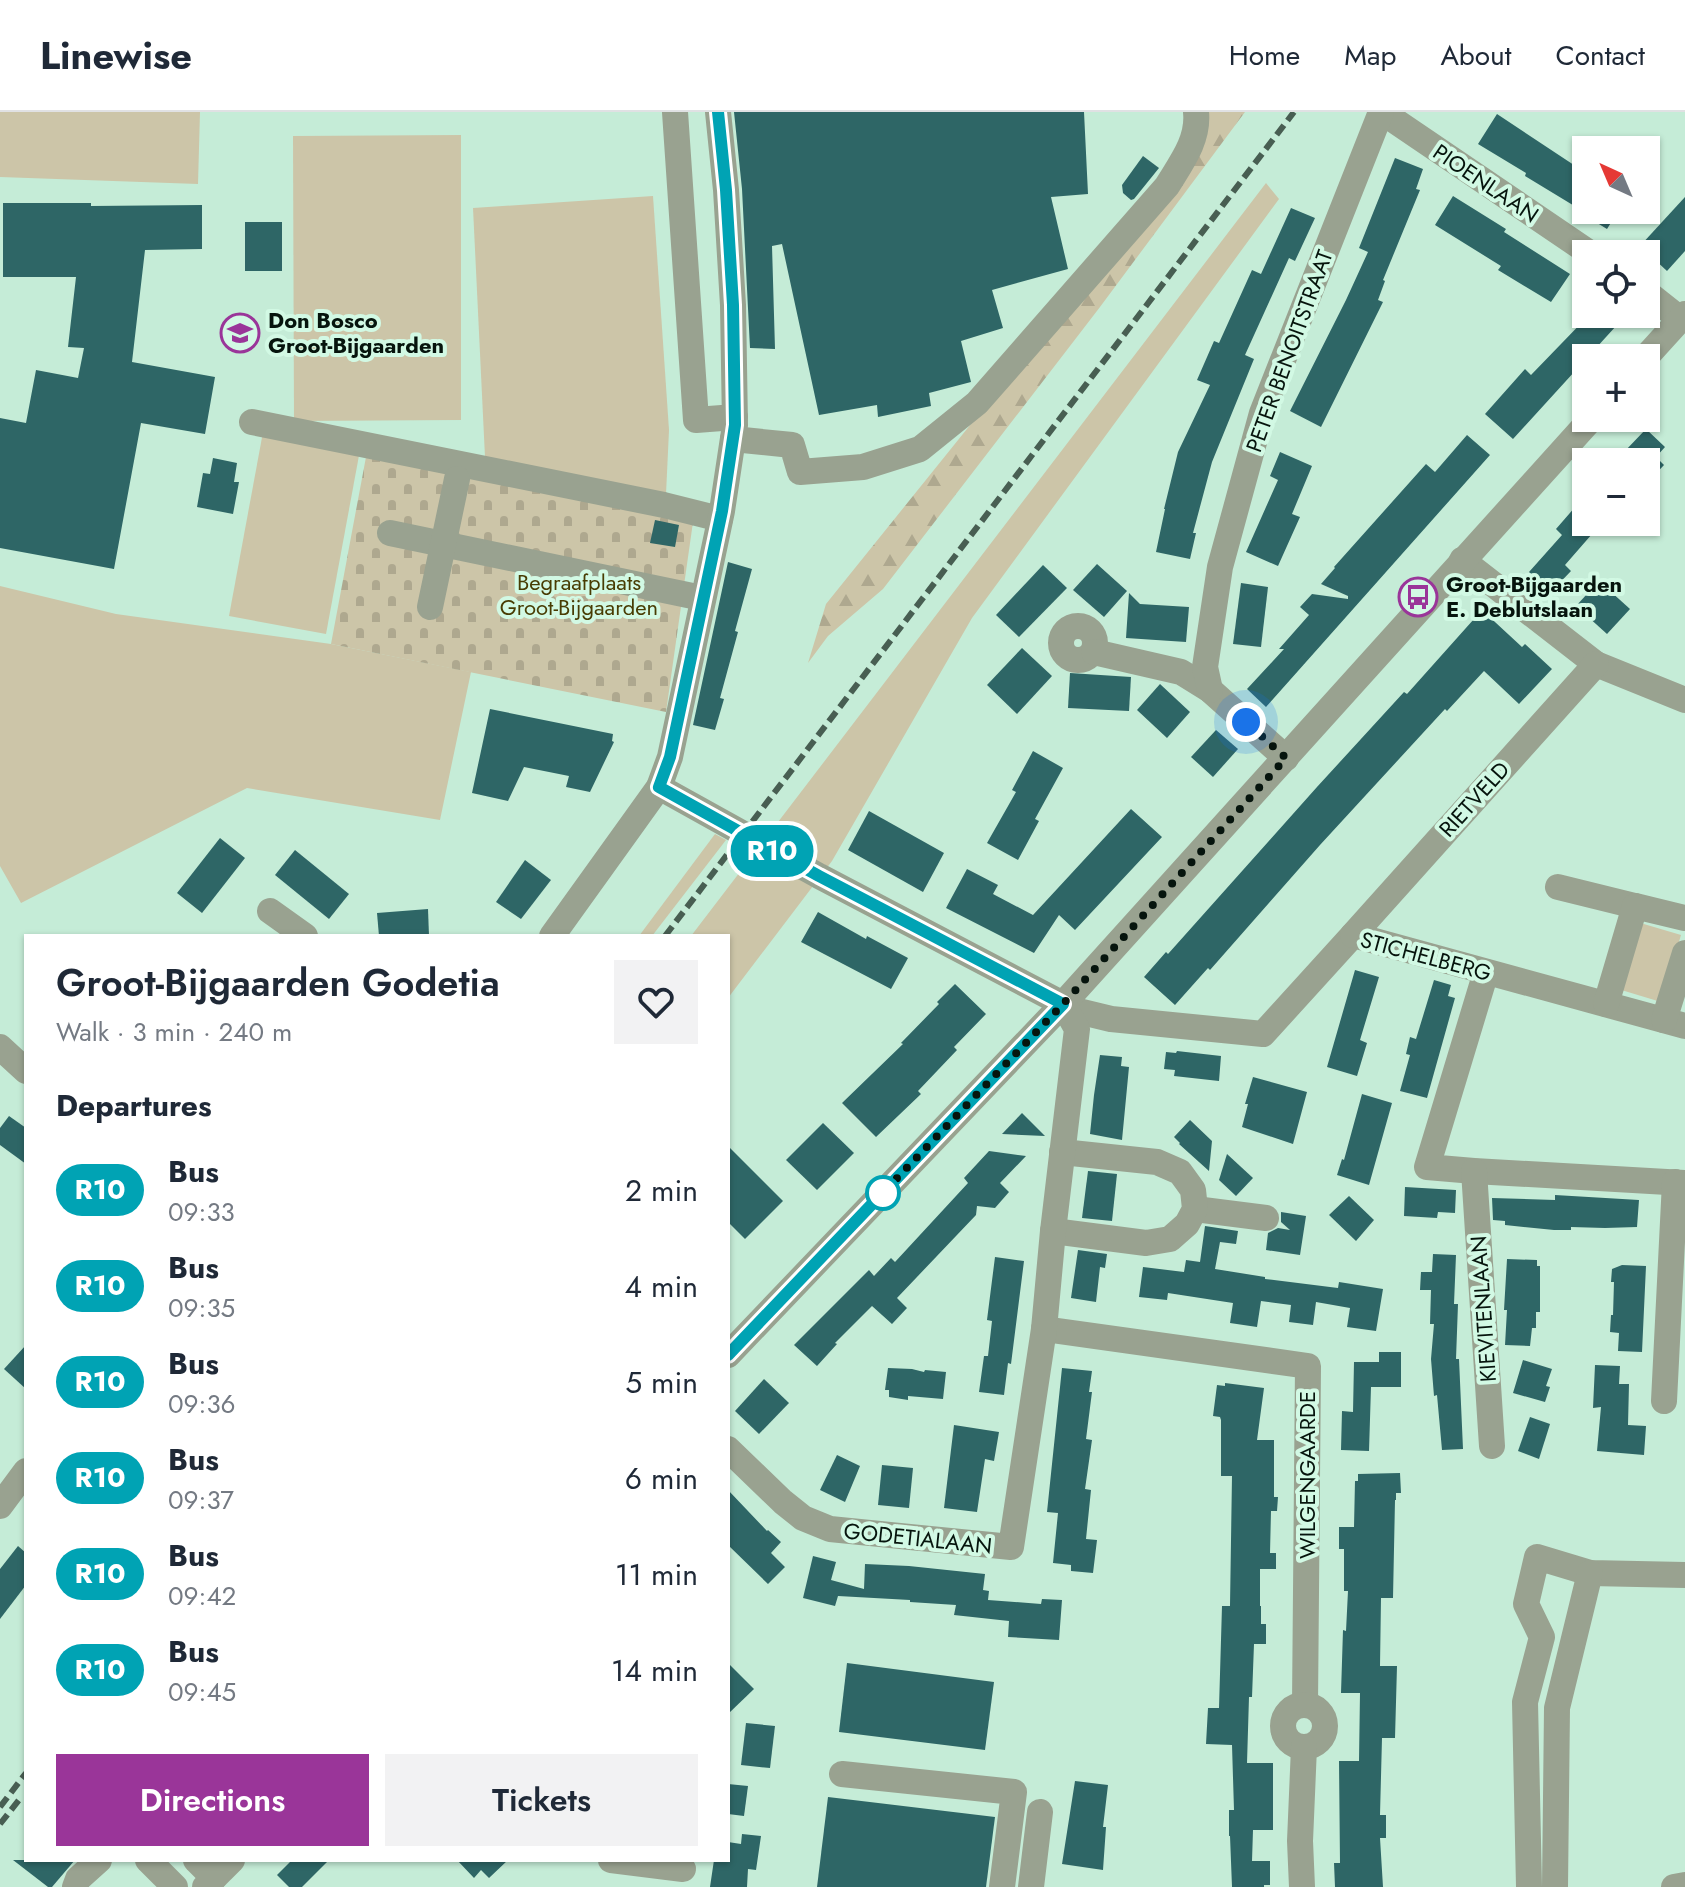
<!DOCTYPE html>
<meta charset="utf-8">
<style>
:root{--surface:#fff;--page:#f2f2f3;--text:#1f2937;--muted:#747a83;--line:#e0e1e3;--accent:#9a3599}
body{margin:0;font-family:Jost,sans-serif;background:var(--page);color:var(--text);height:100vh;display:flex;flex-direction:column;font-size:30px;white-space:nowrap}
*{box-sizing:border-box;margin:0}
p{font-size:26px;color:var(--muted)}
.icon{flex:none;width:44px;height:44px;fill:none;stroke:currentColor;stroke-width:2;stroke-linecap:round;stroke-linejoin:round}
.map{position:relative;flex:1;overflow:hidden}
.panel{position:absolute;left:24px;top:822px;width:706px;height:928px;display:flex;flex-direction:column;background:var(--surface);border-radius:0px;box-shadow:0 2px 6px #0004}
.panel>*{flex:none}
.badge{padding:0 16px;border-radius:26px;font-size:28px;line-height:52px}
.needle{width:52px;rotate:316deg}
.tools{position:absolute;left:1572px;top:24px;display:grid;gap:16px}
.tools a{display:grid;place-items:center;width:88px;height:88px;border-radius:0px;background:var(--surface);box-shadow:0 2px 6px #0004;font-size:40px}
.you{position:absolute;width:40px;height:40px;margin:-20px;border:6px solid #fff;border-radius:50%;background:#1a73e8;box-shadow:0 0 0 12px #1a73e833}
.map>.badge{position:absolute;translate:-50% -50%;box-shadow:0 0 0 4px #fff}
h2{padding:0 32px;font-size:30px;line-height:72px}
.round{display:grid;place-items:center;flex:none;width:84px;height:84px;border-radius:0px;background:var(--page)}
.summary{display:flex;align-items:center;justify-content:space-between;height:136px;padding:0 32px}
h1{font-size:38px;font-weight:600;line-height:60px}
.cta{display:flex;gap:16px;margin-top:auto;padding:16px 32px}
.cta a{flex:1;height:92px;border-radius:0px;background:var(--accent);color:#fff;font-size:32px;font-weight:600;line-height:92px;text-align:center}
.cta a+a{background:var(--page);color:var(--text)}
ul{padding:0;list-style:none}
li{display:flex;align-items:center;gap:24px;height:96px;padding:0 32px}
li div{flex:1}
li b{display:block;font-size:30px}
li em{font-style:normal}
li .badge{min-width:88px;font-weight:700;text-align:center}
header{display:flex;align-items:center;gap:48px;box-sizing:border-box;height:112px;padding:0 40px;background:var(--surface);border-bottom:2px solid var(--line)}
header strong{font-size:38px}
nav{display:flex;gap:44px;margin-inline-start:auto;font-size:28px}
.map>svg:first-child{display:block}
.grass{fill:#ccc5a8}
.forest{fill:url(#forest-firs)}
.cemetery{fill:url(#cemetery-stones)}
.building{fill:#2e6666}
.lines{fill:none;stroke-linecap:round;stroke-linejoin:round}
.minor{stroke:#99a290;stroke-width:26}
.rail{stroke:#485e52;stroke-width:6;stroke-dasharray:12 6;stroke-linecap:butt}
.line-casing{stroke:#fff;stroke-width:18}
.line{stroke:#00a3b4;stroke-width:12}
.walk{stroke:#06140d;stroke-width:8;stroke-dasharray:0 14.4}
.stop-dot{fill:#fff;stroke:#00a3b4;stroke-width:4}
.labels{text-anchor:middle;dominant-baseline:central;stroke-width:8;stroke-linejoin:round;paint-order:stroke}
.street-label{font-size:22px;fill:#06140d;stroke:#d2f9e4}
.poi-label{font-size:22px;font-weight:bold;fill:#06140d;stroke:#d2f9e4;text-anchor:start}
.park-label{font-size:22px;fill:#483c03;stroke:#d2f9e4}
</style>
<header>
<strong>Linewise</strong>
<nav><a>Home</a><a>Map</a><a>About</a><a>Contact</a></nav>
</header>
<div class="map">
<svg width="1685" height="1775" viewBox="0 0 1685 1775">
<defs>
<pattern id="forest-firs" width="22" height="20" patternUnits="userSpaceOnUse" patternTransform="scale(2)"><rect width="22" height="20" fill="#ccc5a8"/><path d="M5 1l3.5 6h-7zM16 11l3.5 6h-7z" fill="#aea88f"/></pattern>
<pattern id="cemetery-stones" width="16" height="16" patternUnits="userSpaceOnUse" patternTransform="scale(2)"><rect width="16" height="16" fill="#ccc5a8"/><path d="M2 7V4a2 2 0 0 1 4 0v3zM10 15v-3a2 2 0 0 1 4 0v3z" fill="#aea88f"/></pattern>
</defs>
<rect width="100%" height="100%" fill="#c5ecd7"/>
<g class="grass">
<path d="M0,0H200L198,72L0,65Z"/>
<path d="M461,23V308L294,309L293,24Z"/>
<path d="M1266,71L1279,87L972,506L832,749L728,886V824H691Z"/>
<path d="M653,84L669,318L666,382L485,345L473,96Z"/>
<path d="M263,320L360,338L326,522L229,504Z"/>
<path d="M0,474L116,502L331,532L471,560L440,708L247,676L21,791L0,754Z"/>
<path d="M715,722L726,728L652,824H639Z"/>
<path d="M1637,810L1681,823L1661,890L1618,877Z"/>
</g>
<path class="forest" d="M1205,0H1245L1100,195L883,477L828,524L808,551L826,492L983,297L1174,79Z"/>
<path class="cemetery" d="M366,345L694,403L666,600L331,532Z"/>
<g class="building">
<path d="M734,0H1084L1088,82L1051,85L1068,157L992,178L1003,216L961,229L971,270L929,281L931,294L878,305L877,293L819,303L782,132L772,134L775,237L750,236L742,77Z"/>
<path d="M1497,2L1586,61V98H1619L1607,117L1576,98H1581L1525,64L1526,61L1478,32Z"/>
<path d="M1143,44L1159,56L1134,87L1131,88L1123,81L1122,73Z"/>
<path d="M1395,46L1423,57L1416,77L1420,78L1383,168L1385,169L1378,188L1383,190L1321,315L1290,299L1346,188L1368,140L1359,136Z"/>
<path d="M1453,84L1506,117L1504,120L1570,162L1551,190L1498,158L1501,154L1435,113Z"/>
<path d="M1685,85V139L1667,159L1640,134Z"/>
<path d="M3,91H91V94L202,93V137L145,138L132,250L215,265L205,322L141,311L114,457L0,436V306L26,311L36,258L78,266L84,236L68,235L76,165H3Z"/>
<path d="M1291,96L1315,106L1295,149L1289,146L1245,243L1254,247L1212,350L1193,421H1196L1190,447L1156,440L1165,397H1164L1178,340L1210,273L1197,268L1214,229L1219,231L1252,158L1261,162Z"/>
<rect x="245" y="110" width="37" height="49"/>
<path d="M1590,202H1627L1513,327L1485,302L1525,257L1531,263Z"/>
<path d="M1646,317L1665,335L1656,345L1664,353L1646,372V350H1635L1624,340Z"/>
<path d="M1467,323L1490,343L1266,595L1247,577L1284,537H1279L1309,503L1300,495L1312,482L1348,487V484L1321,472L1335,456L1334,455L1426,352L1435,360Z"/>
<path d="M1280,340L1312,354L1292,402L1300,405L1278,454L1246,440L1278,368L1270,364Z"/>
<path d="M213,346L237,351L234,370H239L233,402L197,395L203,361L210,362Z"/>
<path d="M1576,394L1586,403V410H1594L1599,414L1565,453L1571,459L1551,480L1529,460L1562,423L1556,417Z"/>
<path d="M655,408L679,413L675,435L650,431Z"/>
<path d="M728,450L752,457L735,519L738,520L720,586L724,587L715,618L693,613Z"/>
<path d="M1097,452L1127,479L1104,505L1073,478Z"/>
<path d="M1043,453L1067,476L1019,525L996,503Z"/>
<path d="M1599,469L1630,497L1607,522L1576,494Z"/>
<path d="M1241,471L1268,475L1261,535L1233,532Z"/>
<path d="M1129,481L1140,492L1189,495L1186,530L1126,526Z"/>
<path d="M1482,498L1522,535L1525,532L1552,557L1519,592L1484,559L1447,599L1445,597L1320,733L1210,858L1208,856L1175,893L1144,865L1166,840L1168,842L1317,675L1404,580L1407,582Z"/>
<path d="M1022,536L1052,564L1017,602L987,573Z"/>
<path d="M1070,561L1131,565L1129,599L1068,596Z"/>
<path d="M1160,572L1190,600L1167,626L1137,598Z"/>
<path d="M490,597L613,622L612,629L614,630L590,680L566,675L569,664L524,655L508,689L472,681Z"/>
<path d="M1216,618L1238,637L1213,665L1191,645Z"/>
<path d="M1033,639L1063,656L1035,707L1039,709L1018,748L987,731L1016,680L1012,678Z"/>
<path d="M1131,697L1162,725L1075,818L1059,803L1034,841L946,796L967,757L998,773L993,782L1033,803Z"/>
<path d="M869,699L944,741L923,780L848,738Z"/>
<path d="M220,726L245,746L202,801L177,781Z"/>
<path d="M295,738L349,782L329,807L275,763Z"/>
<path d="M525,748L551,768L521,807L496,790Z"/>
<path d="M428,797L429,824H379L377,801Z"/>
<path d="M818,800L866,827L867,824L908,846L891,877L801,830Z"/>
<path d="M1355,858L1379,865L1360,928L1367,931L1357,964L1327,955Z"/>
<path d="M1434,868L1451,873L1448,884L1455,886L1427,986L1400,979L1410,943L1406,942L1410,925L1416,927Z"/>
<path d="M955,872L986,902L954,935L957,938L918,979L921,982L876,1025L842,991L903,932L901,931L939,892L937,890Z"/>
<path d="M1177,939L1221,944L1219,969L1174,964L1175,958L1164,957L1166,940L1176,941Z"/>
<path d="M1100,943L1122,945L1121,954L1129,955L1122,1028L1090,1022L1094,983Z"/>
<path d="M1253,965L1307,980L1293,1032L1242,1015L1248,992H1245Z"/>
<path d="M1362,982L1392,991L1369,1073L1337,1063L1342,1047L1344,1048Z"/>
<path d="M1022,1001L1045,1024L1002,1022Z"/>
<path d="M9,1004L26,1016V1052L0,1033V1016Z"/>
<path d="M1190,1008L1212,1029L1209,1059L1179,1032L1180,1031L1174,1025Z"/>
<path d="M823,1011L854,1041L817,1078L786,1048Z"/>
<path d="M728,1034L783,1089L745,1127L728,1110Z"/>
<path d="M989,1039L1026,1044L1000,1071L1009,1080L995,1096L977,1094L976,1103L897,1186L907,1196L892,1212L872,1194L835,1231L837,1232L817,1254L794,1233L869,1158L874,1164L891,1146L895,1150L968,1071L964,1066Z"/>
<path d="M1227,1042L1253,1066L1236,1084L1219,1068Z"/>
<path d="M1088,1059L1117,1062L1112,1109L1082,1106Z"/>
<path d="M1405,1075L1456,1078L1455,1101L1438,1100L1437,1106L1404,1104Z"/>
<path d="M1555,1083L1639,1088L1637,1115L1605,1116L1571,1115V1118H1554L1505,1113V1109L1493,1108L1492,1086L1555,1088Z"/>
<path d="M1349,1084L1374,1108L1356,1129L1329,1103Z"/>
<path d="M1281,1100L1306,1104L1300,1143L1266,1138L1268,1121L1278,1116L1290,1118L1281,1110Z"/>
<path d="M1205,1114L1238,1119L1236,1132L1220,1130L1215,1157L1265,1165V1167L1338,1176L1339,1170L1383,1177L1376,1219L1347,1215L1350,1196L1316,1190L1313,1213L1289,1210L1291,1193L1261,1189L1257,1215L1230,1211L1233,1191L1168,1181L1167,1188L1139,1185L1143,1155L1184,1160L1186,1148L1200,1150Z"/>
<path d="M1078,1138L1107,1142L1105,1156L1100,1155L1096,1190L1071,1186Z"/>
<path d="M1433,1142L1456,1143L1454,1192H1458L1456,1247H1459L1463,1337L1442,1338L1437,1283L1434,1284L1431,1247L1434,1212H1430L1431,1178H1420L1421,1160H1432Z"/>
<path d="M995,1145L1024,1149L1011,1252L1008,1251L1004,1283L979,1280L984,1244H988L992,1209L987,1208Z"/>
<path d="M1507,1147L1537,1148V1154H1540V1200H1536V1216H1532L1530,1234L1505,1233L1507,1198H1504Z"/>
<path d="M1622,1153L1646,1154L1642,1240L1618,1239L1619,1221L1610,1220L1611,1203H1613L1614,1170H1611L1612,1157Z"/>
<path d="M26,1233V1277L4,1257Z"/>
<path d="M1379,1240H1401V1275H1371L1369,1339L1341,1338L1342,1299L1353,1300L1354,1250H1379Z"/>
<path d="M1523,1248L1552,1257L1546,1274L1550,1275L1545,1290L1513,1281Z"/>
<path d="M1595,1253L1620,1254L1619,1272H1629L1628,1313L1646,1314L1644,1343L1597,1339L1601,1295L1593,1296Z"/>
<path d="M888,1256L912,1257L924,1260L925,1258L946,1260L943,1287L908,1284V1288L889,1285V1278H885Z"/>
<path d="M1062,1256L1092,1259L1089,1280H1092L1086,1327L1092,1328L1085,1377L1091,1378L1086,1427L1097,1428L1093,1461L1071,1459V1453L1053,1451L1058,1401L1047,1400Z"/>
<path d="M764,1267L789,1291L759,1322L735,1299Z"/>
<path d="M1225,1271L1264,1276L1257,1328H1274V1385H1278L1277,1399H1271L1270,1441H1276V1457H1260V1494H1261V1512H1266V1532H1254L1252,1585H1249L1247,1651H1273V1718H1253L1252,1749H1270V1773H1264V1775H1232L1230,1724H1229V1698H1234L1232,1633L1206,1632L1208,1596H1219L1222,1494H1230L1232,1364H1221V1308L1220,1305L1213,1304L1217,1273L1225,1274Z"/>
<path d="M1530,1305L1550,1312L1539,1347L1518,1339Z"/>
<path d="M954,1313L999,1320L994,1349L985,1347L977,1400L944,1396Z"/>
<path d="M837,1343L860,1354L845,1390L820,1378Z"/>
<path d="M882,1353L913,1356L909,1396L878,1393Z"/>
<path d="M1400,1361L1401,1381H1396V1388H1395L1393,1486H1381L1380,1554H1397L1395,1626H1382L1380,1703H1386V1726H1380L1383,1775H1335L1334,1751H1340L1339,1649H1359L1360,1581H1341L1343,1518L1346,1519L1348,1479H1344V1437H1339V1415H1354L1355,1369H1358V1362Z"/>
<path d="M728,1378L767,1419L768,1418L781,1430L771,1441L785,1455L768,1472L728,1433Z"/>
<path d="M18,1434L26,1441V1473L0,1507V1457Z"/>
<path d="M813,1444L836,1450L831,1468L864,1477L865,1452L909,1454L985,1462L983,1478L989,1479L988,1488L1041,1492L1042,1487L1062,1488L1059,1528L1008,1525L1009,1509L954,1503L956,1493L910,1490V1488L838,1484L835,1494L803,1486Z"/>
<path d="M728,1551L754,1577L728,1602Z"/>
<path d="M847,1551L994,1570L985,1638L839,1620Z"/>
<path d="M746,1611L775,1614L770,1656L741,1653Z"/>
<path d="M1075,1669L1108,1673L1103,1715H1106L1103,1758L1062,1752Z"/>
<path d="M728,1672L748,1674L744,1704L728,1702Z"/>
<path d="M828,1685L995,1705L986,1775H817Z"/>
<path d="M742,1722L761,1724L756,1758L748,1757L747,1775H710L714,1748H728V1730L741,1732Z"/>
<path d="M13,1748H75L52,1775H48Z"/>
<path d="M292,1748H329L302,1775H289L277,1763Z"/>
<path d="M457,1748H508L489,1766L481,1758L474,1766Z"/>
</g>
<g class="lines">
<g class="minor">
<path d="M675,0L696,308L735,305"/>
<path d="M1382,0L1591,142"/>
<path d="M1646,180L1680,207"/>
<path d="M1645,246L1685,202"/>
<path d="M252,310L664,393L720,407"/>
<path d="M733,327L792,333L800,360L863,355L920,337L977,291L1167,74C1181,51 1199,28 1196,0"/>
<path d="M390,421L702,486"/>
<path d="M1462,448L1596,552L1685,588"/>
<path d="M430,495L457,367"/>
<circle cx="1078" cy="531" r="17"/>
<path d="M1094,540L1181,560L1210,578L1286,646"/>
<path d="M1210,578L1205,555L1220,455L1262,301L1381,0"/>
<path d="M659,675L819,764L1063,892L1082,900L1111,907L1263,922L1353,823L1685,914"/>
<path d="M1558,775L1635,794"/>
<path d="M270,799L305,824"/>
<path d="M1353,823L1596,552"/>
<path d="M552,824L659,675L670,645L722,399L735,313L733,193L726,78L718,0"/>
<path d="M1486,860L1427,1055L1474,1059L1685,1071"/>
<path d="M1606,892L1635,794L1685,806"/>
<path d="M1664,908L1685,841"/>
<path d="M0,935L26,959"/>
<path d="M1474,1059L1492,1334"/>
<path d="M1195,1097L1266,1106"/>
<path d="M1053,1119L1146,1131L1170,1127L1187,1112L1195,1097L1193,1078L1180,1060L1157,1050L1062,1040"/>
<path d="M1044,1217L1308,1254L1305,1593"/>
<path d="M728,1243L1063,892L1592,306"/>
<path d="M1664,1289L1675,1070"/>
<path d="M728,1337L783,1390L803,1406L830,1417L1011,1435L1044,1217L1053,1119L1077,917L1063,892"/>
<path d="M0,1394L26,1359"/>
<circle cx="1304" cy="1614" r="21"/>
<path d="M842,1662L1014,1680L1002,1775"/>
<path d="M148,1748L175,1775"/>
<path d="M196,1748L214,1766"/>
<path d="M611,1748L683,1757"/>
<path d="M75,1775L78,1767L99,1748"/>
<path d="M205,1775L232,1748"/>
<path d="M1031,1775L1040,1700"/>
<path d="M1302,1775L1300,1729L1304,1635"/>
<path d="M1529,1775L1525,1590L1542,1525L1526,1492L1537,1445L1590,1461L1685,1463"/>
<path d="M1555,1775L1557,1596L1590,1461"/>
<path d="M1674,1775L1685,1773"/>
</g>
<g class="rail">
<path d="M665,824L1294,0"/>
<path d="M0,1695L26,1661"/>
<path d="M0,1712L19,1688"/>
</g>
</g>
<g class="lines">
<defs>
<path id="line" d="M718,0L726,78L733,193L735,313L722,399L670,645L659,675L819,764L1063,892L728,1243"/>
</defs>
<use href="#line" class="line-casing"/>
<use href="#line" class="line"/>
<path class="walk" d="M883,1081L880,1084L1063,892L1286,646L1246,610"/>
</g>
<defs>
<symbol id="school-ring" viewBox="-11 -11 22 22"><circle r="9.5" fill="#d2f9e4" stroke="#9a3599" stroke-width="1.5"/><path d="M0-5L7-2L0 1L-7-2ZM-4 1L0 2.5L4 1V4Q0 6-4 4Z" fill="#9a3599"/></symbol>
<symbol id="bus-ring" viewBox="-11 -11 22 22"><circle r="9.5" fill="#d2f9e4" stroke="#9a3599" stroke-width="1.5"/><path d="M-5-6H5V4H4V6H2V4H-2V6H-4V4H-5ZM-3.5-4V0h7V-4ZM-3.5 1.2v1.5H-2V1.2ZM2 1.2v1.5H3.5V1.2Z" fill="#9a3599"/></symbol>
</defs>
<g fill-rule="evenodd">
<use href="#school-ring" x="218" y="199" width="44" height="44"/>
<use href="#bus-ring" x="1396" y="463" width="44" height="44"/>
</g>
<circle class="stop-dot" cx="883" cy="1081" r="16"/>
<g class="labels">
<g class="street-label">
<text transform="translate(1486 71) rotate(34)">PIOENLAAN</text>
<text transform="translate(1289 239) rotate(-70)">PETER BENOITSTRAAT</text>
<text transform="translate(1474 687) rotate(-48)">RIETVELD</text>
<text transform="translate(1426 844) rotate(15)">STICHELBERG</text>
<text transform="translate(1483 1197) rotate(-94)">KIEVITENLAAN</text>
<text transform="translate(1307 1363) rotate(-90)">WILGENGAARDE</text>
<text transform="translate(918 1426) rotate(6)">GODETIALAAN</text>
</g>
<g class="poi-label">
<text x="268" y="208">Don Bosco<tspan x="268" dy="25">Groot-Bijgaarden</tspan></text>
<text x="1446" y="472">Groot-Bijgaarden<tspan x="1446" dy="25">E. Deblutslaan</tspan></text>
</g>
<g class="park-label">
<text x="579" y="470">Begraafplaats<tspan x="579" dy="25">Groot-Bijgaarden</tspan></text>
</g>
</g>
</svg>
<div class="tools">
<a><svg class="needle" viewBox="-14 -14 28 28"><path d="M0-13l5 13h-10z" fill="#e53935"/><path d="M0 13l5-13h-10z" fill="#747a83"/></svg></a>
<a><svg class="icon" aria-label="locate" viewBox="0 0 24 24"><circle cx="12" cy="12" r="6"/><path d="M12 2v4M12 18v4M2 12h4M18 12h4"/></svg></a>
<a>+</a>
<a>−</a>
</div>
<div class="you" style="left:1246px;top:610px"></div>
<b class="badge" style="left:772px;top:739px;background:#00a3b4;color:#fff">R10</b>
<section class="panel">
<div class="summary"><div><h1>Groot-Bijgaarden Godetia</h1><p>Walk · 3 min · 240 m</p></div><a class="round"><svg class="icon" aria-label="heart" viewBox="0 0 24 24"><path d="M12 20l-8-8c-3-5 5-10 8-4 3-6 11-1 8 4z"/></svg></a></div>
<h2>Departures</h2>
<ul>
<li><span class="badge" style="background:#00a3b4;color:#fff">R10</span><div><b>Bus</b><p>09:33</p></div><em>2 min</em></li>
<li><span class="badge" style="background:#00a3b4;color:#fff">R10</span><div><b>Bus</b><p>09:35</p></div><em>4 min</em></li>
<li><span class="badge" style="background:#00a3b4;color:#fff">R10</span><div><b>Bus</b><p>09:36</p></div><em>5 min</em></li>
<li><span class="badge" style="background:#00a3b4;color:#fff">R10</span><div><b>Bus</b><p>09:37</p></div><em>6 min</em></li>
<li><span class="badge" style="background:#00a3b4;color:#fff">R10</span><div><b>Bus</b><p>09:42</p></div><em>11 min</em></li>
<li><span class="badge" style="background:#00a3b4;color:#fff">R10</span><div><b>Bus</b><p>09:45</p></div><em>14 min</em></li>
</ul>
<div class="cta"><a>Directions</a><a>Tickets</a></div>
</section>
</div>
